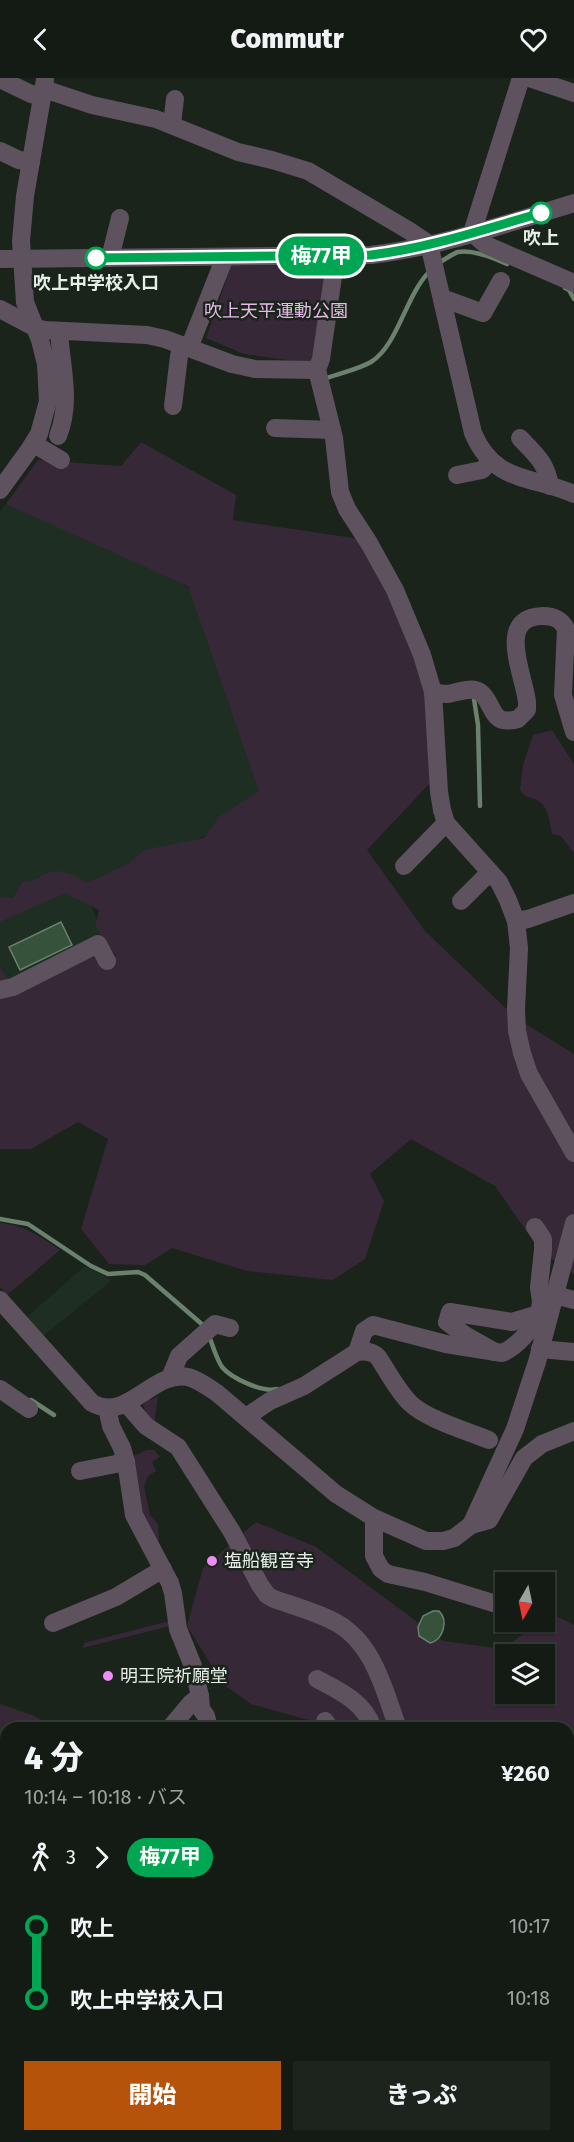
<!DOCTYPE html>
<html lang="ja">
<meta charset="utf-8">
<style>
:root{--surface:#141b14;--page:#1d241d;--text:#f1f3f6;--muted:#9da1a0;--line:#333934;--accent:#b45309}
body{margin:0;font-family:"Fira Sans","Noto Sans JP",sans-serif;background:var(--page);color:var(--text);height:100vh;display:flex;flex-direction:column;font-size:22px;white-space:nowrap}
*{box-sizing:border-box;margin:0}
p{font-size:20px;color:var(--muted)}
.icon{flex:none;width:33px;height:33px;fill:none;stroke:currentColor;stroke-width:2;stroke-linecap:round;stroke-linejoin:round}
.map{position:relative;flex:1;overflow:hidden}
.details{position:absolute;left:0px;top:1644px;width:574px;height:420px;display:flex;flex-direction:column;background:var(--surface);border-radius:18px 18px 0 0;box-shadow:0 2px 4px #0004,0 0 0 2px var(--line)}
.details>*{flex:none}
.badge{padding:0 12px;border-radius:20px;font-size:21px;line-height:39px}
.needle{width:39px;rotate:189deg}
.fabs{position:absolute;left:495px;top:1494px;display:grid;gap:12px}
.fabs a{display:grid;place-items:center;width:60px;height:60px;border-radius:0px;background:var(--surface);box-shadow:0 2px 4px #0004,0 0 0 2px var(--line);font-size:30px}
.map>.badge{position:absolute;translate:-50% -50%;box-shadow:0 0 0 3px #fff}
.legs{display:flex;align-items:center;gap:9px;height:66px;padding:0 24px;font-size:20px}
.legs p{margin-inline-start:auto}
.overview{display:flex;align-items:center;justify-content:space-between;height:102px;padding:0 24px}
h1{font-size:33px;font-weight:800;line-height:45px}
.button{display:flex;gap:12px;margin-top:auto;padding:12px 24px}
.button a{flex:1;height:69px;border-radius:0px;background:var(--accent);color:#fff;font-size:24px;font-weight:800;line-height:69px;text-align:center}
.button a+a{background:var(--page);color:var(--text)}
ul{padding:0 24px;list-style:none}
li{display:flex;align-items:center;gap:21px;height:72px;font-size:22px}
li i{display:grid;place-items:center;width:9px;height:100%;margin:0 8px;background:currentColor}
li i::after{content:'';width:15px;height:15px;margin:-8px;border:4px solid;border-radius:50%;background:var(--surface)}
li p{margin-inline-start:auto}
li:first-child i{background:linear-gradient(#0000 50%,currentColor 0)}
li:last-child i{background:linear-gradient(currentColor 50%,#0000 0)}
header{display:flex;justify-content:space-between;align-items:center;height:78px;padding:0 24px;background:var(--surface);font-size:27px;font-weight:800}
.map>svg:first-child{display:block}
.built{fill:#1f2e22}
.green{fill:#362837;fill-rule:evenodd}
.water{fill:#36523a;stroke:#6b816e;stroke-width:1.5}
.lines{fill:none;stroke-linecap:round;stroke-linejoin:round}
.stream{stroke:#6b816e;stroke-width:4.5}
.minor{stroke:#5e525e;stroke-width:18}
.line-1-casing{stroke:#fff;stroke-width:14}
.line-1{stroke:#00a651;stroke-width:9}
.stop-1-dot{fill:#fff;stroke:#00a651;stroke-width:3}
.poi-dot{fill:#ef8bf6;stroke:#1a241b;stroke-width:2}
.labels{text-anchor:middle;dominant-baseline:central;stroke-width:5;stroke-linejoin:round;paint-order:stroke}
.stop-label{font-size:18px;font-weight:bold;fill:#e7eee8;stroke:#1a241b}
.park-label{font-size:18px;fill:#e6b8e8;stroke:#1a241b}
.poi-label{font-size:18px;fill:#e7eee8;stroke:#1a241b;text-anchor:start}
</style>
<header><svg class="icon" aria-label="back" viewBox="0 0 24 24"><path d="M15 5l-7 7 7 7"/></svg>Commutr<svg class="icon" aria-label="heart" viewBox="0 0 24 24"><path d="M12 20l-8-8c-3-5 5-10 8-4 3-6 11-1 8 4z"/></svg></header>
<div class="map">
<svg width="574" height="2064" viewBox="0 0 574 2064">
<rect width="100%" height="100%" fill="#1a241b"/>
<g class="built">
<path d="M38,382L62,397L197,518L281,724L86,811L99,850L113,877L12,923L0,901V434Z"/>
<path d="M85,1188L112,1202L43,1258L26,1240Z"/>
</g>
<g class="green">
<path d="M322,187L328,194L316,281L309,285L244,276L206,260L231,188Z"/>
<path d="M141,364L236,417L233,442L360,461L395,524L426,609L432,703L367,772L425,853L516,940L574,976V1196L541,1174L495,1108L411,1061L370,1096L384,1123L365,1181L333,1202L247,1193L172,1170L145,1187L109,1186L81,1151L108,1061L78,1044L31,1071H0V889L10,904L74,882L116,878L95,848L99,832L65,815L0,844V819L13,820L22,804C34,803 36,801 46,796C61,789 75,797 87,805L128,786L144,772L204,760L219,739L259,713L188,508L6,426L38,382L121,388Z"/>
<path d="M552,652L574,686V775L561,758L552,756C550,746 549,731 540,724C532,718 529,723 520,712L523,687L533,657Z"/>
<path d="M0,1145C24,1147 41,1159 60,1172L7,1217L0,1209Z"/>
<path d="M158,1318L154,1347L149,1342L143,1327L149,1319L151,1322Z"/>
<path d="M147,1372H154L160,1379L152,1384L156,1393L148,1398L144,1408L150,1437L158,1446L159,1463L157,1465L143,1442L131,1379Z"/>
<path d="M256,1444L316,1469L443,1563L503,1571L539,1544H544L545,1539L550,1535L574,1547V2064H255L272,2058H568V1650H336L251,1626L223,1606L187,1548L203,1490ZM506,1576H544V1616H506Z"/>
<path d="M169,1543L170,1548L83,1570L84,1565Z"/>
<path d="M0,1626L32,1637L58,1650H6V2058H234L246,2064H0Z"/>
</g>
<g class="water">
<path d="M61,844L72,867L20,892L9,869Z"/>
<path d="M433,1533H439C449,1543 443,1562 430,1565L419,1558L418,1549L423,1538Z"/>
<path d="M202,2058H232L234,2064H208Z"/>
</g>
<g class="lines">
<g class="stream">
<path d="M440,184C446,181 452,176 458,174C473,171 494,180 507,186"/>
<path d="M565,210L569,212L574,221"/>
<path d="M327,300C341,295 359,291 371,284C398,267 405,219 429,194"/>
<path d="M474,621L478,647L480,728"/>
<path d="M0,1141L28,1146L91,1188L108,1196L138,1194L145,1197L204,1248"/>
<path d="M209,1258C213,1268 216,1280 222,1289C231,1300 263,1315 277,1311"/>
<path d="M31,1322L54,1337"/>
</g>
<g class="minor">
<path d="M521,0L472,155L486,167L574,205"/>
<path d="M529,0L574,15"/>
<path d="M0,1L31,16L43,18"/>
<path d="M44,11L92,27L156,41L238,74L272,82L308,93L408,152L429,166L473,355C495,406 531,397 574,416"/>
<path d="M172,46L175,21"/>
<path d="M0,73L19,82L31,84"/>
<path d="M336,178L321,281L317,292L334,360L340,414L347,431L369,465L395,512L422,577L433,614L439,714L442,732L446,745L499,804L508,822L516,843L519,870L516,931L517,953L522,975L529,996L574,1075"/>
<path d="M110,180L120,140"/>
<path d="M0,181L371,177C440,169 508,145 574,125"/>
<path d="M442,220L483,235L501,203"/>
<path d="M0,231L36,250L45,252L147,257L165,261L232,286L255,291L317,292"/>
<path d="M189,270L225,179"/>
<path d="M173,328L179,278L182,267"/>
<path d="M275,350L332,352"/>
<path d="M58,358C72,323 61,289 59,253"/>
<path d="M520,360C536,377 546,384 550,408"/>
<path d="M34,366L61,382"/>
<path d="M457,397L482,392L491,383"/>
<path d="M0,412L29,372L39,356L48,323L46,286L40,262L25,224L21,163L25,118L45,2"/>
<path d="M433,614C437,615 442,616 447,616C457,615 471,608 480,614C495,625 489,649 518,641L527,632V624C524,596 495,539 543,538C554,538 561,541 566,551L563,617L574,654"/>
<path d="M404,788L446,745"/>
<path d="M461,823L490,794"/>
<path d="M516,843L528,841L574,825"/>
<path d="M0,912L13,909L98,866L107,883"/>
<path d="M555,1217L574,1222"/>
<path d="M0,1222L92,1325C128,1345 152,1292 188,1299C199,1302 208,1309 217,1315L336,1416L374,1440L426,1463H443L454,1460L471,1447L515,1351L537,1284L574,1145"/>
<path d="M540,1271L574,1274"/>
<path d="M357,1274L364,1253L373,1247L446,1266L502,1275C517,1269 533,1250 539,1236H541"/>
<path d="M495,1274L465,1257L447,1244L450,1234L512,1244L539,1236L541,1224L539,1209L543,1172V1161L535,1149"/>
<path d="M170,1300L179,1278L215,1246L230,1250"/>
<path d="M0,1311L29,1331"/>
<path d="M126,1325L146,1348L178,1369L232,1454L260,1507L267,1517L274,1521C294,1528 316,1534 335,1544C374,1565 384,1612 398,1650"/>
<path d="M107,1330L111,1348L122,1370L126,1384L134,1437L170,1505L173,1515L178,1551L193,1588L200,1618L201,1631L206,1638L209,1650"/>
<path d="M246,1339L270,1323L304,1308L357,1274C365,1273 372,1273 378,1279C388,1294 397,1312 410,1325C426,1341 467,1353 489,1362"/>
<path d="M80,1393L126,1384"/>
<path d="M374,1440V1478L381,1491L388,1496L425,1504L506,1529"/>
<path d="M471,1447L489,1442L524,1380L542,1366L574,1353"/>
<path d="M53,1545L116,1519L163,1491"/>
<path d="M317,1601C340,1613 364,1624 373,1650"/>
<path d="M325,1643L330,1650"/>
<path d="M170,1650L191,1625L200,1618"/>
</g>
</g>
<g class="lines">
<defs>
<path id="line-1" d="M96,180L371,177C429,170 485,151 541,135"/>
</defs>
<use href="#line-1" class="line-1-casing"/>
<use href="#line-1" class="line-1"/>
</g>
<g class="stop-1-dot">
<circle cx="541" cy="135" r="10"/>
<circle cx="96" cy="180" r="10"/>
</g>
<g class="poi-dot">
<circle cx="212" cy="1483" r="6"/>
<circle cx="108" cy="1598" r="6"/>
</g>
<g class="labels">
<g class="stop-label">
<text x="541" y="160">吹上</text>
<text x="96" y="205">吹上中学校入口</text>
</g>
<g class="park-label">
<text x="276" y="233">吹上天平運動公園</text>
</g>
<g class="poi-label">
<text x="224" y="1483">塩船観音寺</text>
<text x="120" y="1598">明王院祈願堂</text>
</g>
</g>
</svg>
<div class="fabs">
<a><svg class="needle" viewBox="-14 -14 28 28"><path d="M0-13l5 13h-10z" fill="#e53935"/><path d="M0 13l5-13h-10z" fill="#9da1a0"/></svg></a>
<a><svg class="icon" aria-label="layers" viewBox="0 0 24 24"><path d="M12 4l9 5-9 5-9-5zM3 14l9 5 9-5"/></svg></a>
</div>
<b class="badge" style="left:321px;top:178px;background:#00a651;color:#fff">梅77甲</b>
<section class="details">
<div class="overview"><div><h1>4 分</h1><p>10:14 – 10:18 · バス</p></div><b>¥260</b></div>
<div class="legs"><svg class="icon" aria-label="walk" viewBox="0 0 24 24"><circle cx="13" cy="4" r="2"/><path d="M13 8l-2 6 4 7M11 14l-3 7M7 12l3-4h3l4 4"/></svg>3<svg class="icon" aria-label="forward" viewBox="0 0 24 24"><path d="M9 5l7 7-7 7"/></svg><b class="badge" style="background:#00a651;color:#fff">梅77甲</b></div>
<ul>
<li><i style="color:#00a651"></i><b>吹上</b><p>10:17</p></li>
<li><i style="color:#00a651"></i><b>吹上中学校入口</b><p>10:18</p></li>
</ul>
<div class="button"><a>開始</a><a>きっぷ</a></div>
</section>
</div>
